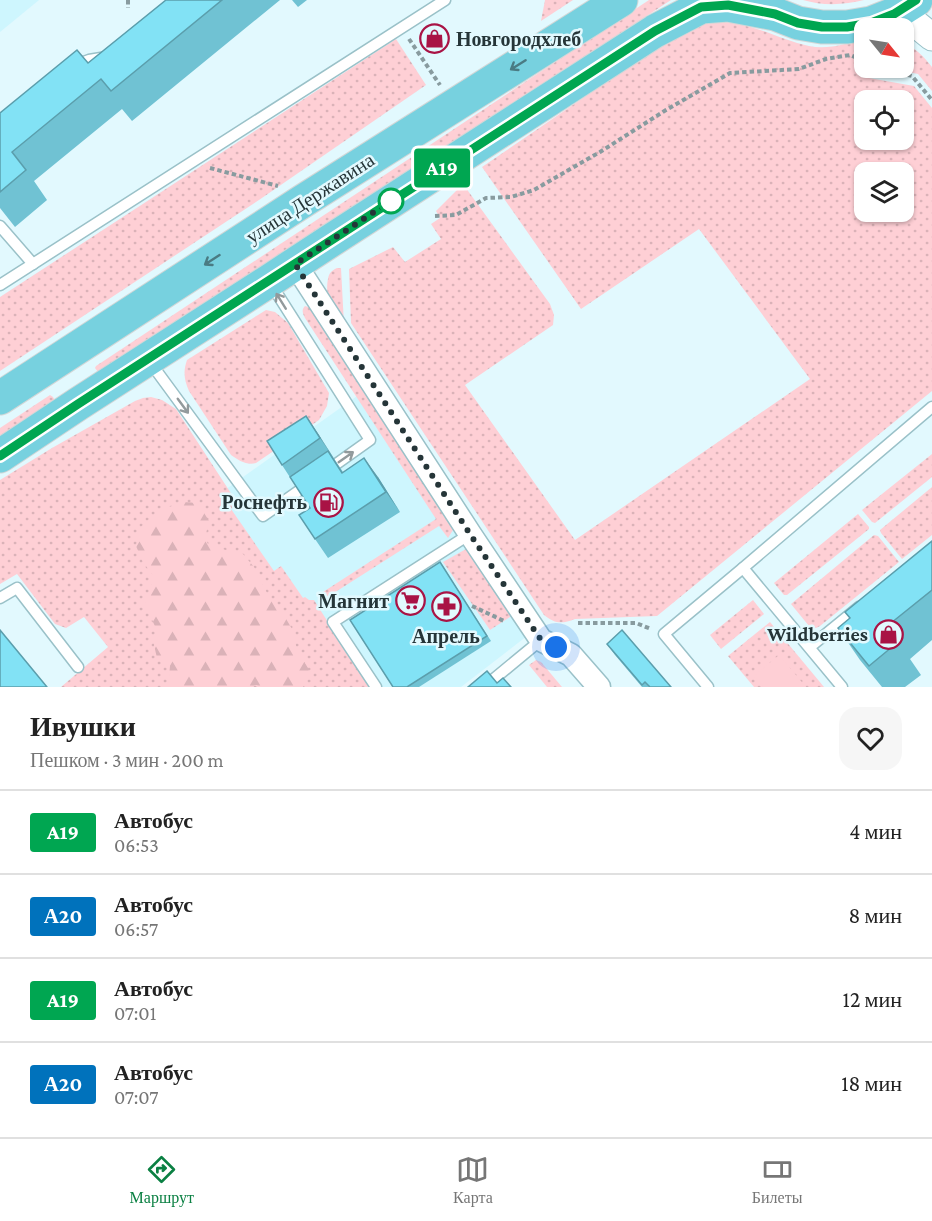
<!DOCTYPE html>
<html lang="ru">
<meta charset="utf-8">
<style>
:root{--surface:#fff;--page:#f6f6f6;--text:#222;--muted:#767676;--line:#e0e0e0;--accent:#0b8043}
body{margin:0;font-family:"Crimson Pro",serif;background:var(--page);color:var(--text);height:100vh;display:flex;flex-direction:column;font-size:22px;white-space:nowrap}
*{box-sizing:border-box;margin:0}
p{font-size:20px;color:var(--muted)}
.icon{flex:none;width:33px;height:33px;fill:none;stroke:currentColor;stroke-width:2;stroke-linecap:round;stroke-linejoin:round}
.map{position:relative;height:687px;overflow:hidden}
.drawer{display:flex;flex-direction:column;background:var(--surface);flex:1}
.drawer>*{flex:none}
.badge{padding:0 12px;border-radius:4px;font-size:21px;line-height:39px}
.needle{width:39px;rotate:120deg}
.tools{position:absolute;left:854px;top:18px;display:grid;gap:12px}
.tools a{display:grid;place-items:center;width:60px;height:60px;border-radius:12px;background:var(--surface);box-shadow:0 2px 4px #0004;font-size:30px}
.you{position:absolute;width:30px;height:30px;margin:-15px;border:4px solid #fff;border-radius:50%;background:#1a73e8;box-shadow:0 0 0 9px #1a73e833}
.map>.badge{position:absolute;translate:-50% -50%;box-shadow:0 0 0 3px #fff}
.round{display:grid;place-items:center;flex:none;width:63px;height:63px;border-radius:18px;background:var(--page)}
.headline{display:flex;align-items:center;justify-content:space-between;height:102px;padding:0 30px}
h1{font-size:28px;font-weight:600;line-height:45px}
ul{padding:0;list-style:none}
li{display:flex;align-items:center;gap:18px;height:84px;padding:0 30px;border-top:2px solid var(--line)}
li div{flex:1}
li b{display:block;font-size:22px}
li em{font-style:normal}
li .badge{min-width:66px;font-weight:700;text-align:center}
.menu{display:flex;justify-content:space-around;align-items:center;height:84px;border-top:2px solid var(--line);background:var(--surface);font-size:16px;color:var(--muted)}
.menu a{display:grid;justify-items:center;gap:3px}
.menu .current{color:var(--accent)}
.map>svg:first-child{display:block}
.built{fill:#cef6fe}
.grass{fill:url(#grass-dots);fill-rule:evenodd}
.forest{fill:url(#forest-firs)}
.park{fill:#fecfd5}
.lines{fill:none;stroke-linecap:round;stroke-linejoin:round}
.service-casing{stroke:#9ac1c8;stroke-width:13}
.minor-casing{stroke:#9ac1c8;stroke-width:25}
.tertiary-casing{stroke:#9ac1c8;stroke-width:29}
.primary-casing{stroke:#d3d7d7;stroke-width:35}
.path{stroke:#889b9f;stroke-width:4;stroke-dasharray:4.5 3;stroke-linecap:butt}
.service{stroke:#fff;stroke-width:10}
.minor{stroke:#fff;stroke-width:22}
.tertiary{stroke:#fff;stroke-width:27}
.primary{stroke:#77d1df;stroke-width:33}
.wall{fill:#70c2d3}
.shaded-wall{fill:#5b9eac}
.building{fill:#82e2f5;stroke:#5b9eac;stroke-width:1.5}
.oneway{stroke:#4a7b83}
.oneway2{stroke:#929a9c}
.line-casing{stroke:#fff;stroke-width:14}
.line{stroke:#00a651;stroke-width:9}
.walk{stroke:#253538;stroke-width:6;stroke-dasharray:0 10.8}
.stop-dot{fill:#fff;stroke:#00a651;stroke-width:3}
.labels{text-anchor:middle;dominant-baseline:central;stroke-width:5;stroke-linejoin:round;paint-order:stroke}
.poi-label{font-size:20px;font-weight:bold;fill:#253538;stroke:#e2f9fe;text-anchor:end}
.street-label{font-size:20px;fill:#253538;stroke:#e2f9fe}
</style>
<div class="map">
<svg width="932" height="687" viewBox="0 0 932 687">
<defs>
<pattern id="grass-dots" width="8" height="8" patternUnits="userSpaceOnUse" patternTransform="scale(1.5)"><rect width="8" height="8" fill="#fecfd5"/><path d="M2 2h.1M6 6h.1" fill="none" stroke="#dab2b8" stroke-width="1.8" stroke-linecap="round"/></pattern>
<pattern id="forest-firs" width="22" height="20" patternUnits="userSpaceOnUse" patternTransform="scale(1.5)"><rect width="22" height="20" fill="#fecfd5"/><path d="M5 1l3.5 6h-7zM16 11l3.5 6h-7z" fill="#dab2b8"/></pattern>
</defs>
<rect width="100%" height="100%" fill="#e2f9fe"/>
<g class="built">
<path d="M0,0H39L0,32Z"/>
<path d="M367,389L527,636L461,687H340L215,497Z"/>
</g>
<g class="grass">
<path d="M545,0H573L541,21Z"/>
<path d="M649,0H671L101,373L98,372L95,368L96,366Z"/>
<path d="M803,0H864C844,5 823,6 803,0Z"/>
<path d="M696,21C713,21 729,21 747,26C767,31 788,42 809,46C827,50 846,44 864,39V68H870L869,78L914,86L932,108V391L657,616L575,619C562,624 555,624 544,615L351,323L349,269L393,247L405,262L441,239L431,224L440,218L436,211L463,184L550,304L554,315L553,325L465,385L575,540L810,379L699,229L581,309L482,167ZM864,100H903V140H864ZM864,172H903V212H864Z"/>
<path d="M396,39L426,85L259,200L0,371V297Z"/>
<path d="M903,43C915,47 924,57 932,67V91L918,74L891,68H903Z"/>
<path d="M337,268H341L344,325C335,309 324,298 328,279C329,273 331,271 337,268Z"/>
<path d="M305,306L311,308L453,523V530L448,538L439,526L326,598L323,592L436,519L305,318C303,314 301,310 305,306Z"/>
<path d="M266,310L275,312L288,323L329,393L327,406L319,420L256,463C247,466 238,460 231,455L189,391C184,380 183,371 187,360Z"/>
<path d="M50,395L53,397L55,401L0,439V428Z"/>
<path d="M151,397L162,400L176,409L238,504L231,509L274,571L281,566L303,598L305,597L309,600H314L369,687H61L108,647L84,617L66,628L55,624L17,574L0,584V480L52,448L135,401L143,398Z"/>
<path d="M932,454V477L875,523L872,522L862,510Z"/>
<path d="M932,487V535L902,559L881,533L880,530Z"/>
<path d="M858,514L869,527V529L787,595H784L774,583Z"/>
<path d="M874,535L878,536L899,562L820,626L816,628L809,626L791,604Z"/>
<path d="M466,549H469L516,613L490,630L443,562Z"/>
<path d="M753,600L764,614L721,649L710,635Z"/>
<path d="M770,622L824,687H754L728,656Z"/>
<path d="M536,660L541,662L562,687H547L529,665Z"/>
</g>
<path class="forest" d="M183,502L198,503L209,521L205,538L209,546L243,554L254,567L267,593L282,612L292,629L297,650L308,668L309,673L308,678L303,687H261L256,685L252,687H168L170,666L157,658L154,645L157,631L150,615L144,606L154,577L143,562L136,546L141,527L158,511Z"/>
<path class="park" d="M779,655L806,687H763L754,676Z"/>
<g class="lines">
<defs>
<g id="service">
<path d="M73,66L89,60L107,57"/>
<path d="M0,226L33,264"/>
<path d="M271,284L370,440L325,472"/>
<path d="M0,285L445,0"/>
<path d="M150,362L263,516L310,483"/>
<path d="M743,568L842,687"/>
<path d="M0,598L17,588L78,667"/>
<path d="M810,647L859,607"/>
<path d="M376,687L333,622L470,534"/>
<path d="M484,687L541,640"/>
<path d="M708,687L664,634L743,568L932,407"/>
</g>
<path id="minor" d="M295,264L470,534L541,640L571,655L599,687"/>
<path id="tertiary" d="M894,14L911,20L932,37"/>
<g id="primary">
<path d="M0,398L303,201L621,0"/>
<path d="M0,456L78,404L269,281L330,241L655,31L701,7L728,5L775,14L798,23L822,27H847L871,23L894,14L916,0"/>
</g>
</defs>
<use href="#service" class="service-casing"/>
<use href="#minor" class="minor-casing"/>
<use href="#tertiary" class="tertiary-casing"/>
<use href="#primary" class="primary-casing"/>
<g class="path">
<path d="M128,0V8"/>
<path d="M409,39L440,85"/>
<path d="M878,68L912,76L932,100"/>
<path d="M210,168L278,186"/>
<path d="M435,216L456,215L486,198L511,197L534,190L600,152L666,110L730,73L799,69L826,59L850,55L864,61"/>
<path d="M472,606L504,621"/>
<path d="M578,623H636L651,629"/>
</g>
<use href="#service" class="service"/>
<use href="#minor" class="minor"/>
<use href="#tertiary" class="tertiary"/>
<use href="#primary" class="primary"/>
</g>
<g class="wall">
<path d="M166,0H280L132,121L122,109L34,181L47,200L15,227L0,208V113L88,63Z"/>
<path d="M292,0H307L298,7Z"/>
<path d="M306,416L343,472L378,477L400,512L328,558L315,539L310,508L282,465Z"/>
<path d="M932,541V640L910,659L921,675L905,687H882L860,660L838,628L850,618L845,612Z"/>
<path d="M440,562L491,641L419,687H393Z"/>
<path d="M607,644L671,687H642L615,655Z"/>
</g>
<g class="shaded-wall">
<path d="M306,416L319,435L333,457L320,438Z"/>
<path d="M364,458L378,477L400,512L386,492Z"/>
</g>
<g class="building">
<path d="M166,0H222L111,91L101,79L12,152L26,170L0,192V113L77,50L88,63Z"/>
<path d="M306,416L320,438L282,465L267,441Z"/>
<path d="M328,451L342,473L364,458L386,492L315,539L299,515L310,508L290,477Z"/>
<path d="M932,541V590L886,627L898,642L869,666L838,628L850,618L845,612Z"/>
<path d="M440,562L487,636L407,687H393L350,620Z"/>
<path d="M0,630L47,687H0Z"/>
<path d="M622,630L671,687H650L645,682L642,685L607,644Z"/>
<path d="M487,671L497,683L503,678L511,687H468Z"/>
</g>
<defs><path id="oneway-shaft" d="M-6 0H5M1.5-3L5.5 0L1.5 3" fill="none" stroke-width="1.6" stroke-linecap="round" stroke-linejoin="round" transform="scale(1.5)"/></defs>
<g class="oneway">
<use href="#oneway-shaft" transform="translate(518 65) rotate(148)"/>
<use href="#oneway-shaft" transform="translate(212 260) rotate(147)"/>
</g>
<g class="oneway2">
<use href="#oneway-shaft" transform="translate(281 301) rotate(-122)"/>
<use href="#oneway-shaft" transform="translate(183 406) rotate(54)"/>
<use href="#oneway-shaft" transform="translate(346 457) rotate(-35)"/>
</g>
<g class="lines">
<defs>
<path id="line" d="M0,456L78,404L655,31L701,7L728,5L775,14L798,23L822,27H847L871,23L894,14L916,0"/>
</defs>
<use href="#line" class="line-casing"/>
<use href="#line" class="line"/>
<path class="walk" d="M391,201L295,264L470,534L541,640L556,647"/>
</g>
<defs>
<symbol id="shop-ring" viewBox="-11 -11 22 22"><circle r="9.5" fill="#e2f9fe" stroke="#a91345" stroke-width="1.5"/><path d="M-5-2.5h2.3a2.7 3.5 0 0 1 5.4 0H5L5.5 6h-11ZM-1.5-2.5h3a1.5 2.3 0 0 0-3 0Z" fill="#a91345"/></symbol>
<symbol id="fuel-ring" viewBox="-11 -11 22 22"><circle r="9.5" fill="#e2f9fe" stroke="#a91345" stroke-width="1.5"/><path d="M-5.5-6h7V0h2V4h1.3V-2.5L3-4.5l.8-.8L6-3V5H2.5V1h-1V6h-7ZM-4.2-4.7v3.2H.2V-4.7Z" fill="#a91345"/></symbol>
<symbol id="supermarket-ring" viewBox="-11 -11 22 22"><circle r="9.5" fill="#e2f9fe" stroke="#a91345" stroke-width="1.5"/><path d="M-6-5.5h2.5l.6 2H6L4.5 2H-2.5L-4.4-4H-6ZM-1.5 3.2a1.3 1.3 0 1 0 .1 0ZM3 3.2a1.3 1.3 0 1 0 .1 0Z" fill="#a91345"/></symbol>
<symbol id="pharmacy-ring" viewBox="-11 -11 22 22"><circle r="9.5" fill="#e2f9fe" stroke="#a91345" stroke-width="1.5"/><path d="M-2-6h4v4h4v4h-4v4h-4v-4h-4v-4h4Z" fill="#a91345"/></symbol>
</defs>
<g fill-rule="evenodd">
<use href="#shop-ring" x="418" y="22" width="33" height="33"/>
<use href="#fuel-ring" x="312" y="486" width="33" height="33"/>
<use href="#supermarket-ring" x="394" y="584" width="33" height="33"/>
<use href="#pharmacy-ring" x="430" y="590" width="33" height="33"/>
<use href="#shop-ring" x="872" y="618" width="33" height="33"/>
</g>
<circle class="stop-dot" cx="391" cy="201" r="12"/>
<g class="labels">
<g class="poi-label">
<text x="456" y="39" text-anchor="start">Новгородхлеб</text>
<text x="307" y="502">Роснефть</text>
<text x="389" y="601">Магнит</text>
<text x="868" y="634">Wildberries</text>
<text x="446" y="636" text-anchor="middle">Апрель</text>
</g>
<g class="street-label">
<text transform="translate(310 198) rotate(-33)">улица Державина</text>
</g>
</g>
</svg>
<div class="tools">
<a><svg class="needle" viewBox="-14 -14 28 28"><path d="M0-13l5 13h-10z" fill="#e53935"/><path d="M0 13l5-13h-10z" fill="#767676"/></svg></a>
<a><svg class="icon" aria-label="locate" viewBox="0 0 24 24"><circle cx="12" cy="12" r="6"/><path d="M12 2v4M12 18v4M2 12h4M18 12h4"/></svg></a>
<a><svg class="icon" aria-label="layers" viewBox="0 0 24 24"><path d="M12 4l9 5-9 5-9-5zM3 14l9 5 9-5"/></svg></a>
</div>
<div class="you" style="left:556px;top:647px"></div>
<b class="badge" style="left:442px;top:168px;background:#00a651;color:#fff">A19</b>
</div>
<section class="drawer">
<div class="headline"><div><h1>Ивушки</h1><p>Пешком · 3 мин · 200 m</p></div><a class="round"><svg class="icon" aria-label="heart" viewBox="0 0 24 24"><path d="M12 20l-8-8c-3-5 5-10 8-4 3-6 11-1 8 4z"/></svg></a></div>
<ul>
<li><span class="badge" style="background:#00a651;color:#fff">A19</span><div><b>Автобус</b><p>06:53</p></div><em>4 мин</em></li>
<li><span class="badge" style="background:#0072bc;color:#fff">А20</span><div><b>Автобус</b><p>06:57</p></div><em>8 мин</em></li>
<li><span class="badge" style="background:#00a651;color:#fff">A19</span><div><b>Автобус</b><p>07:01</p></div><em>12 мин</em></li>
<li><span class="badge" style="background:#0072bc;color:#fff">А20</span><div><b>Автобус</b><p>07:07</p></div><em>18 мин</em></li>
</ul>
</section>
<nav class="menu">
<a class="current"><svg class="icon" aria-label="directions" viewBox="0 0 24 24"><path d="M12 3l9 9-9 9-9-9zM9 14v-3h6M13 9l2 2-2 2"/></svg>Маршрут</a>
<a><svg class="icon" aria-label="map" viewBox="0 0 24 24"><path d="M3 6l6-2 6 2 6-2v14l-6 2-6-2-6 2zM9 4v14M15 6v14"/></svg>Карта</a>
<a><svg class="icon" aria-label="tickets" viewBox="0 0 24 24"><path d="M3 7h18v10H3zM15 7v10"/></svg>Билеты</a>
</nav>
